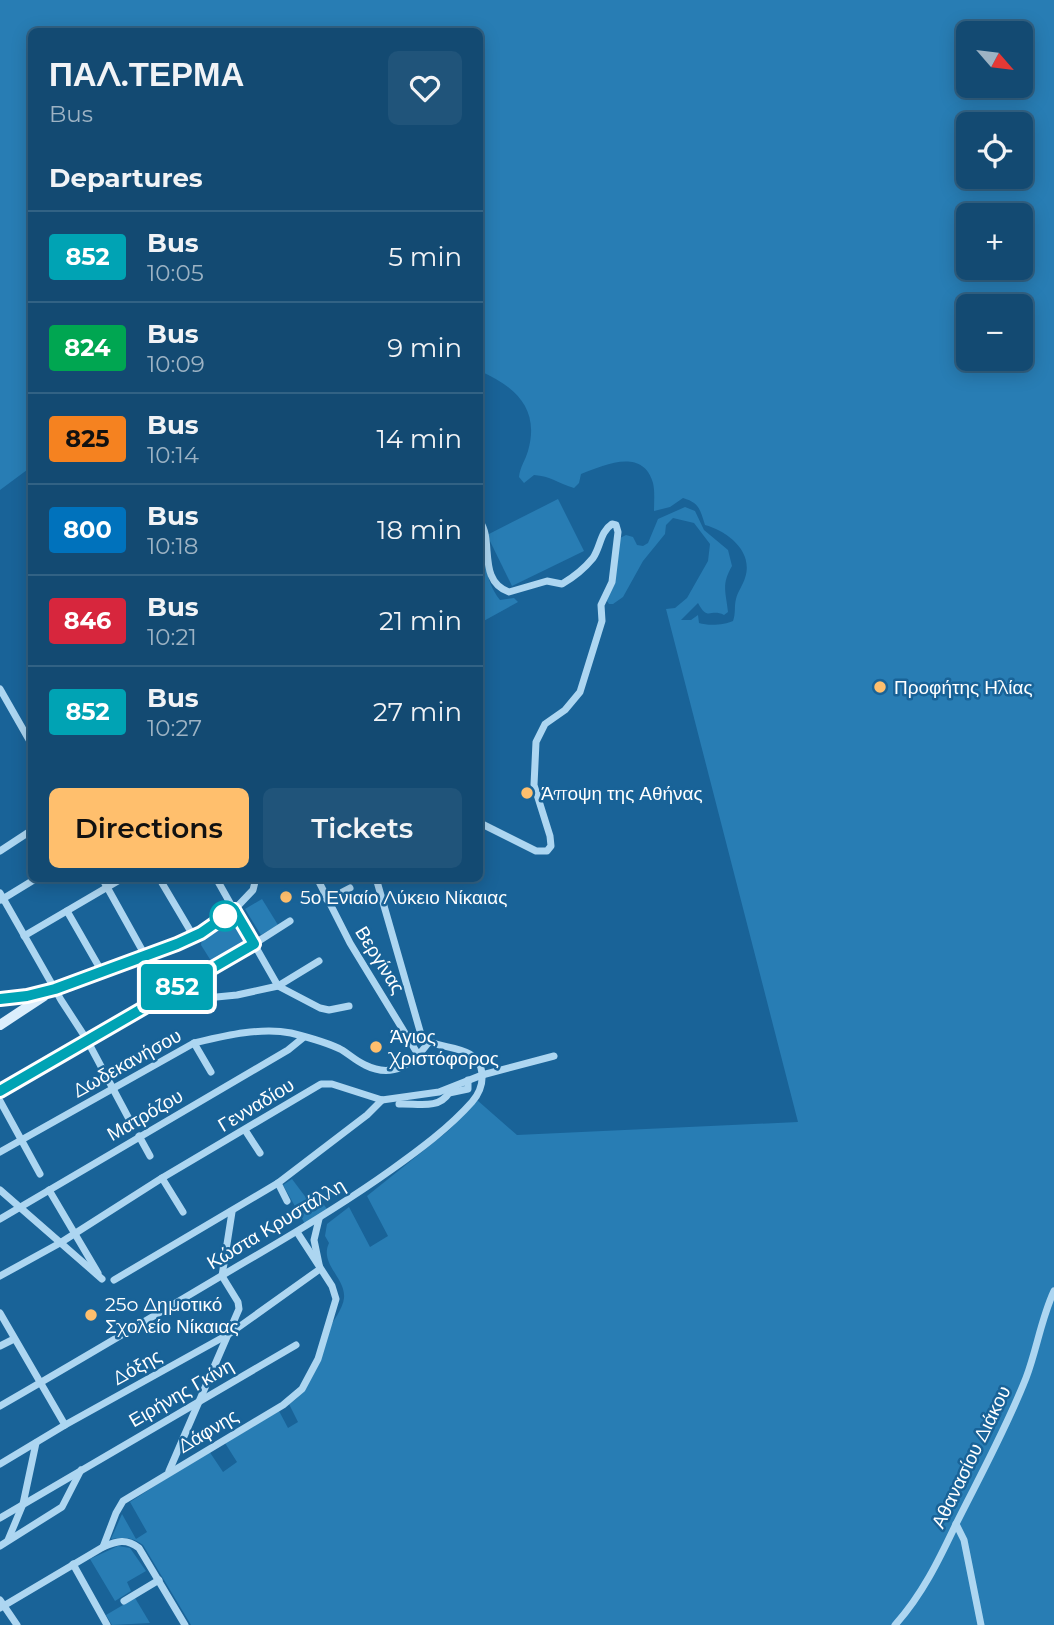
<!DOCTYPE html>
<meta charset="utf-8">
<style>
:root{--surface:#134a72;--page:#20547a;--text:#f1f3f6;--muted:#9db3c4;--line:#326284;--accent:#ffbf6d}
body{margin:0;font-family:Montserrat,sans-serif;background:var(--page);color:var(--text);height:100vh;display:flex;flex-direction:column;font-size:26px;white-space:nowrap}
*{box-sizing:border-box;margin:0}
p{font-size:23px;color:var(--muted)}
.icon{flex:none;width:38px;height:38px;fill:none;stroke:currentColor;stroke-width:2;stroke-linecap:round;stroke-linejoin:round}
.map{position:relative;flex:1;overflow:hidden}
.panel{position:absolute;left:28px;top:28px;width:455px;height:854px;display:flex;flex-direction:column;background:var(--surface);border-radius:10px;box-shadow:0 4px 18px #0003,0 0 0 2px var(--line)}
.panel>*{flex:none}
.badge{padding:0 14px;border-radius:5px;font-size:24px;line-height:46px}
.needle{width:46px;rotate:118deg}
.buttons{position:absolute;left:956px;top:21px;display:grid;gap:14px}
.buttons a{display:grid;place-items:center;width:77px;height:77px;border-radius:10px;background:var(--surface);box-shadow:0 4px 18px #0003,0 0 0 2px var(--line);font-size:35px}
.map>.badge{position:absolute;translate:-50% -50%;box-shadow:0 0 0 4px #fff}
h2{padding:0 21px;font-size:26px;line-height:63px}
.round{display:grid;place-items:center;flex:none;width:74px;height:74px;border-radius:10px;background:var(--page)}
.head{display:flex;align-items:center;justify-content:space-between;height:119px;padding:0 21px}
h1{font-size:33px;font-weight:600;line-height:52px}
.button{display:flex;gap:14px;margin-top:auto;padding:14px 21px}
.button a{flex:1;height:80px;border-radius:10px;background:var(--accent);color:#111;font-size:28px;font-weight:600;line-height:80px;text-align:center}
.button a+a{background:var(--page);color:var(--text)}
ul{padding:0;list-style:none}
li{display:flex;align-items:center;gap:21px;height:91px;padding:0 21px;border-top:2px solid var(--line)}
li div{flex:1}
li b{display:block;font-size:26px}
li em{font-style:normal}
li .badge{min-width:77px;font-weight:700;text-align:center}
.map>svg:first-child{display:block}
.green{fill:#287db4;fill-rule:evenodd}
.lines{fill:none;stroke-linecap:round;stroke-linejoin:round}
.street{stroke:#add6f1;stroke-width:7}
.secondary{stroke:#dbeefc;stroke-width:10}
.line-casing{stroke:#fff;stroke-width:16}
.line{stroke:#00a3b4;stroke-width:10}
.poi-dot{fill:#ffbf6d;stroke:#196398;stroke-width:2.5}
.stop-dot{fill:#fff;stroke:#00a3b4;stroke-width:3.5}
.labels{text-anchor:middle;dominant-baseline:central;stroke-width:5;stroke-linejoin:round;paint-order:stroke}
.poi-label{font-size:19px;fill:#fff;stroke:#196398;text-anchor:start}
.street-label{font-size:19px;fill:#fff;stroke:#196398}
</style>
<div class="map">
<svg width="1054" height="1625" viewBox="0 0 1054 1625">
<rect width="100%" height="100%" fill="#196398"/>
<g class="green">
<path d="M0,0H1054V1625H191L143,1545C133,1537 123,1537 111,1539L122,1514L136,1539L147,1532L130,1502L209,1451L223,1472L237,1462L225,1443L279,1411L288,1428L298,1422L289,1404C293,1401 298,1398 301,1393C313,1375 317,1351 327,1332C332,1322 343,1309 344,1298C346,1278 319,1264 329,1243L325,1236L327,1224L349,1207L370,1247L388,1236L367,1196L448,1131L477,1100L517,1135L798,1122L666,609L675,608L687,598L708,561L710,544L694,523L673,518L666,525L665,534L643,561L623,597L613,604H609L607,601L618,539L626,535L633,537L637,545L643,546L648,543L658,519L685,507L695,511L704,530L728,550L732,566C721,585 726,592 728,612L724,615C710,608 708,622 698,603L681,620H691L698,615L699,623C708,626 725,625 733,621C736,613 734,606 736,599C738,591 743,585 745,578C754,551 727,531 705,525C700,510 700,503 683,498L670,507L654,511C654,502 655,491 653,483C643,447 604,465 581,474L579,483L574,488C557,483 551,476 534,475L524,483L519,477C520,467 525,461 528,451C540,409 516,387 480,371V32H32L31,467L0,490ZM968,33H1020V86H968ZM968,124H1020V177H968ZM968,215H1020V268H968ZM968,306H1020V359H968Z"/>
<path d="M558,499L584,551L512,586L487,535Z"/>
<path d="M480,533C486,557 484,580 500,600L514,598L518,602L480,623Z"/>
<path d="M262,899L278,925L261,935L245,909Z"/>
<path d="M238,916L251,942L213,964L201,945L202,937Z"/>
<path d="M292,1179L307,1199L316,1194L327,1209L305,1224L283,1185Z"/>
<path d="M118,1546L130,1548L146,1571L127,1582L131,1591L115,1601L90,1559Z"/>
<path d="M135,1598L150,1623L112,1625L106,1615Z"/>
</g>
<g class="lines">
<g class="street">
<path d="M480,522C494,540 477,581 509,592L547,581L562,584C574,577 584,569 593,558C601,546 600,532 612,524L616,525L618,532L612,582L601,605L602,621L580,692L565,710L545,724L536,742L534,785L550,836L551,846L547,851H536L480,823"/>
<path d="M0,689L32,745"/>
<path d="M0,851L32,830"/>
<path d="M102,878L171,1002L196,999"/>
<path d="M216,878L234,910L253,890L256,878"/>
<path d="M317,878L350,943L419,1056"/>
<path d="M162,883L194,937"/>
<path d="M0,893L61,1000L87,1040L128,1117"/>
<path d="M1,900L37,878"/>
<path d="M327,900L350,888"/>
<path d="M67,911L102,972"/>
<path d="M290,921L254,944L278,986L320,1008L329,1010L349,1006"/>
<path d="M24,936L123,878"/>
<path d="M189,981L196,999L237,995L278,986L319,961"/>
<path d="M194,1043L211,1072"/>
<path d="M0,1101L40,1174"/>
<path d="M399,1104C417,1103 438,1110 449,1093L468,1089V1080"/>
<path d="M245,1130L260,1153"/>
<path d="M139,1136L150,1156"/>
<path d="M0,1152L194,1043C224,1036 260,1027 291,1033C307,1037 327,1042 342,1050C350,1055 356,1061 365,1065C393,1079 413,1064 429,1042"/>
<path d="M162,1178L183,1212"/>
<path d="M278,1183L287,1201"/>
<path d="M0,1190L102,1279"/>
<path d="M49,1190L98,1273"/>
<path d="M0,1219L288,1050L304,1037"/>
<path d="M0,1276L60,1243L162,1178L321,1084H332L382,1100L439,1092L482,1075L554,1056"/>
<path d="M114,1280L278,1183L367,1115L382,1100"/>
<path d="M0,1313L65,1425"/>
<path d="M0,1346L14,1339"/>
<path d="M0,1406C80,1360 159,1313 238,1266C290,1236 342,1205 391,1170C419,1150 449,1128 472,1102C479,1094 483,1084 482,1073C479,1043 439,1051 422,1038L376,878"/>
<path d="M0,1464L65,1425L229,1334L320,1269L314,1240L319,1219"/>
<path d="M169,1471L239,1309L238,1302L222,1276L232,1212"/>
<path d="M0,1518L296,1345"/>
<path d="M956,1524L964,1540L981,1625"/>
<path d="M8,1540L23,1504L36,1443"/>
<path d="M0,1546L62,1507L81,1470"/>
<path d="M103,1547L116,1513L123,1501L283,1405L302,1389L318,1359L336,1299L332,1286L297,1232"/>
<path d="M73,1564L107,1625"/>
<path d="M0,1600L17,1625"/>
<path d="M124,1601L159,1580"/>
<path d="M0,1608L103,1547C117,1541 126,1538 139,1548L185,1625"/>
<path d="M895,1625C922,1595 939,1560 956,1524C980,1476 1006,1429 1026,1378C1037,1349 1041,1319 1054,1291"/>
</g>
<g class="secondary">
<path d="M0,999L28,996L55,989L177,944L201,932L234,910L254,944L0,1091"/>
<path d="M0,1025L44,996"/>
</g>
</g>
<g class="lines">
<defs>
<path id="line" d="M0,999L27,996L55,989L177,944L201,933L234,910L254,944L0,1091"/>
</defs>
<use href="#line" class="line-casing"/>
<use href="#line" class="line"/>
</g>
<g class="poi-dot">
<circle cx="880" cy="687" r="7"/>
<circle cx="527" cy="793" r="7"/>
<circle cx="286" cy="897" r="7"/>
<circle cx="376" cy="1047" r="7"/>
<circle cx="91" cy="1315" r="7"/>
</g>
<circle class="stop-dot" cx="225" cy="916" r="14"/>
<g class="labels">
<g class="poi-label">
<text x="894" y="687">Προφήτης Ηλίας</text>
<text x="541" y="793">Άποψη της Αθήνας</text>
<text x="300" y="897">5ο Ενιαίο Λύκειο Νίκαιας</text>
<text x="390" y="1036">Άγιος<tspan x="390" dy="22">Χριστόφορος</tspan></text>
<text x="105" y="1304">25o Δημοτικό<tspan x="105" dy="22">Σχολείο Νίκαιας</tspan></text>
</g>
<g class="street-label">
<text transform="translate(380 960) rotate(58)">Βεργίνας</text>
<text transform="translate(127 1063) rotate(-29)">Δωδεκανήσου</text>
<text transform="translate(256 1105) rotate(-31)">Γενναδίου</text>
<text transform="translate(145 1115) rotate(-30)">Ματρόζου</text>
<text transform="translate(276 1224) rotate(-31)">Κώστα Κρυστάλλη</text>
<text transform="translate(137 1367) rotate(-29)">Δόξης</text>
<text transform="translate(181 1393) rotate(-30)">Ειρήνης Γκίνη</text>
<text transform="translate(208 1431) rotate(-31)">Δάφνης</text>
<text transform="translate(971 1457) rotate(-64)">Αθανασίου Διάκου</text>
</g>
</g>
</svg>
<div class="buttons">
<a><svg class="needle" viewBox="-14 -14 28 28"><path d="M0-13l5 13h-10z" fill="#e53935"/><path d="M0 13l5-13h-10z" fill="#9db3c4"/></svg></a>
<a><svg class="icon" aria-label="locate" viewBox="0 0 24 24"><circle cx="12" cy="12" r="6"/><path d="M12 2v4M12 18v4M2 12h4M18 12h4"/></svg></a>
<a>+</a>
<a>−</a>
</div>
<b class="badge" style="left:177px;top:987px;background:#00a3b4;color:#fff">852</b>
<section class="panel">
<div class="head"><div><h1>ΠΑΛ.ΤΕΡΜΑ</h1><p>Bus</p></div><a class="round"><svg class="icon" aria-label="heart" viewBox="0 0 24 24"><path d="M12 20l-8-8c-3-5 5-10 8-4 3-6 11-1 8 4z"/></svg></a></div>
<h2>Departures</h2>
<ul>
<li><span class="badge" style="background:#00a3b4;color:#fff">852</span><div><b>Bus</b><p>10:05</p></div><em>5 min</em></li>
<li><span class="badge" style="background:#00a651;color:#fff">824</span><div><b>Bus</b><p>10:09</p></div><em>9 min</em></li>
<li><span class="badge" style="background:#f58220;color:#111">825</span><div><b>Bus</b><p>10:14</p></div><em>14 min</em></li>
<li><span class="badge" style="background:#0072bc;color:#fff">800</span><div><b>Bus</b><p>10:18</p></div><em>18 min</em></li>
<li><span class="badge" style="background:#d7263d;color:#fff">846</span><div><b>Bus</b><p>10:21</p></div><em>21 min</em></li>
<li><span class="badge" style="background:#00a3b4;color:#fff">852</span><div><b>Bus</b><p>10:27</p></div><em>27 min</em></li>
</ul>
<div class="button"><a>Directions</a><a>Tickets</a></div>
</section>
</div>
